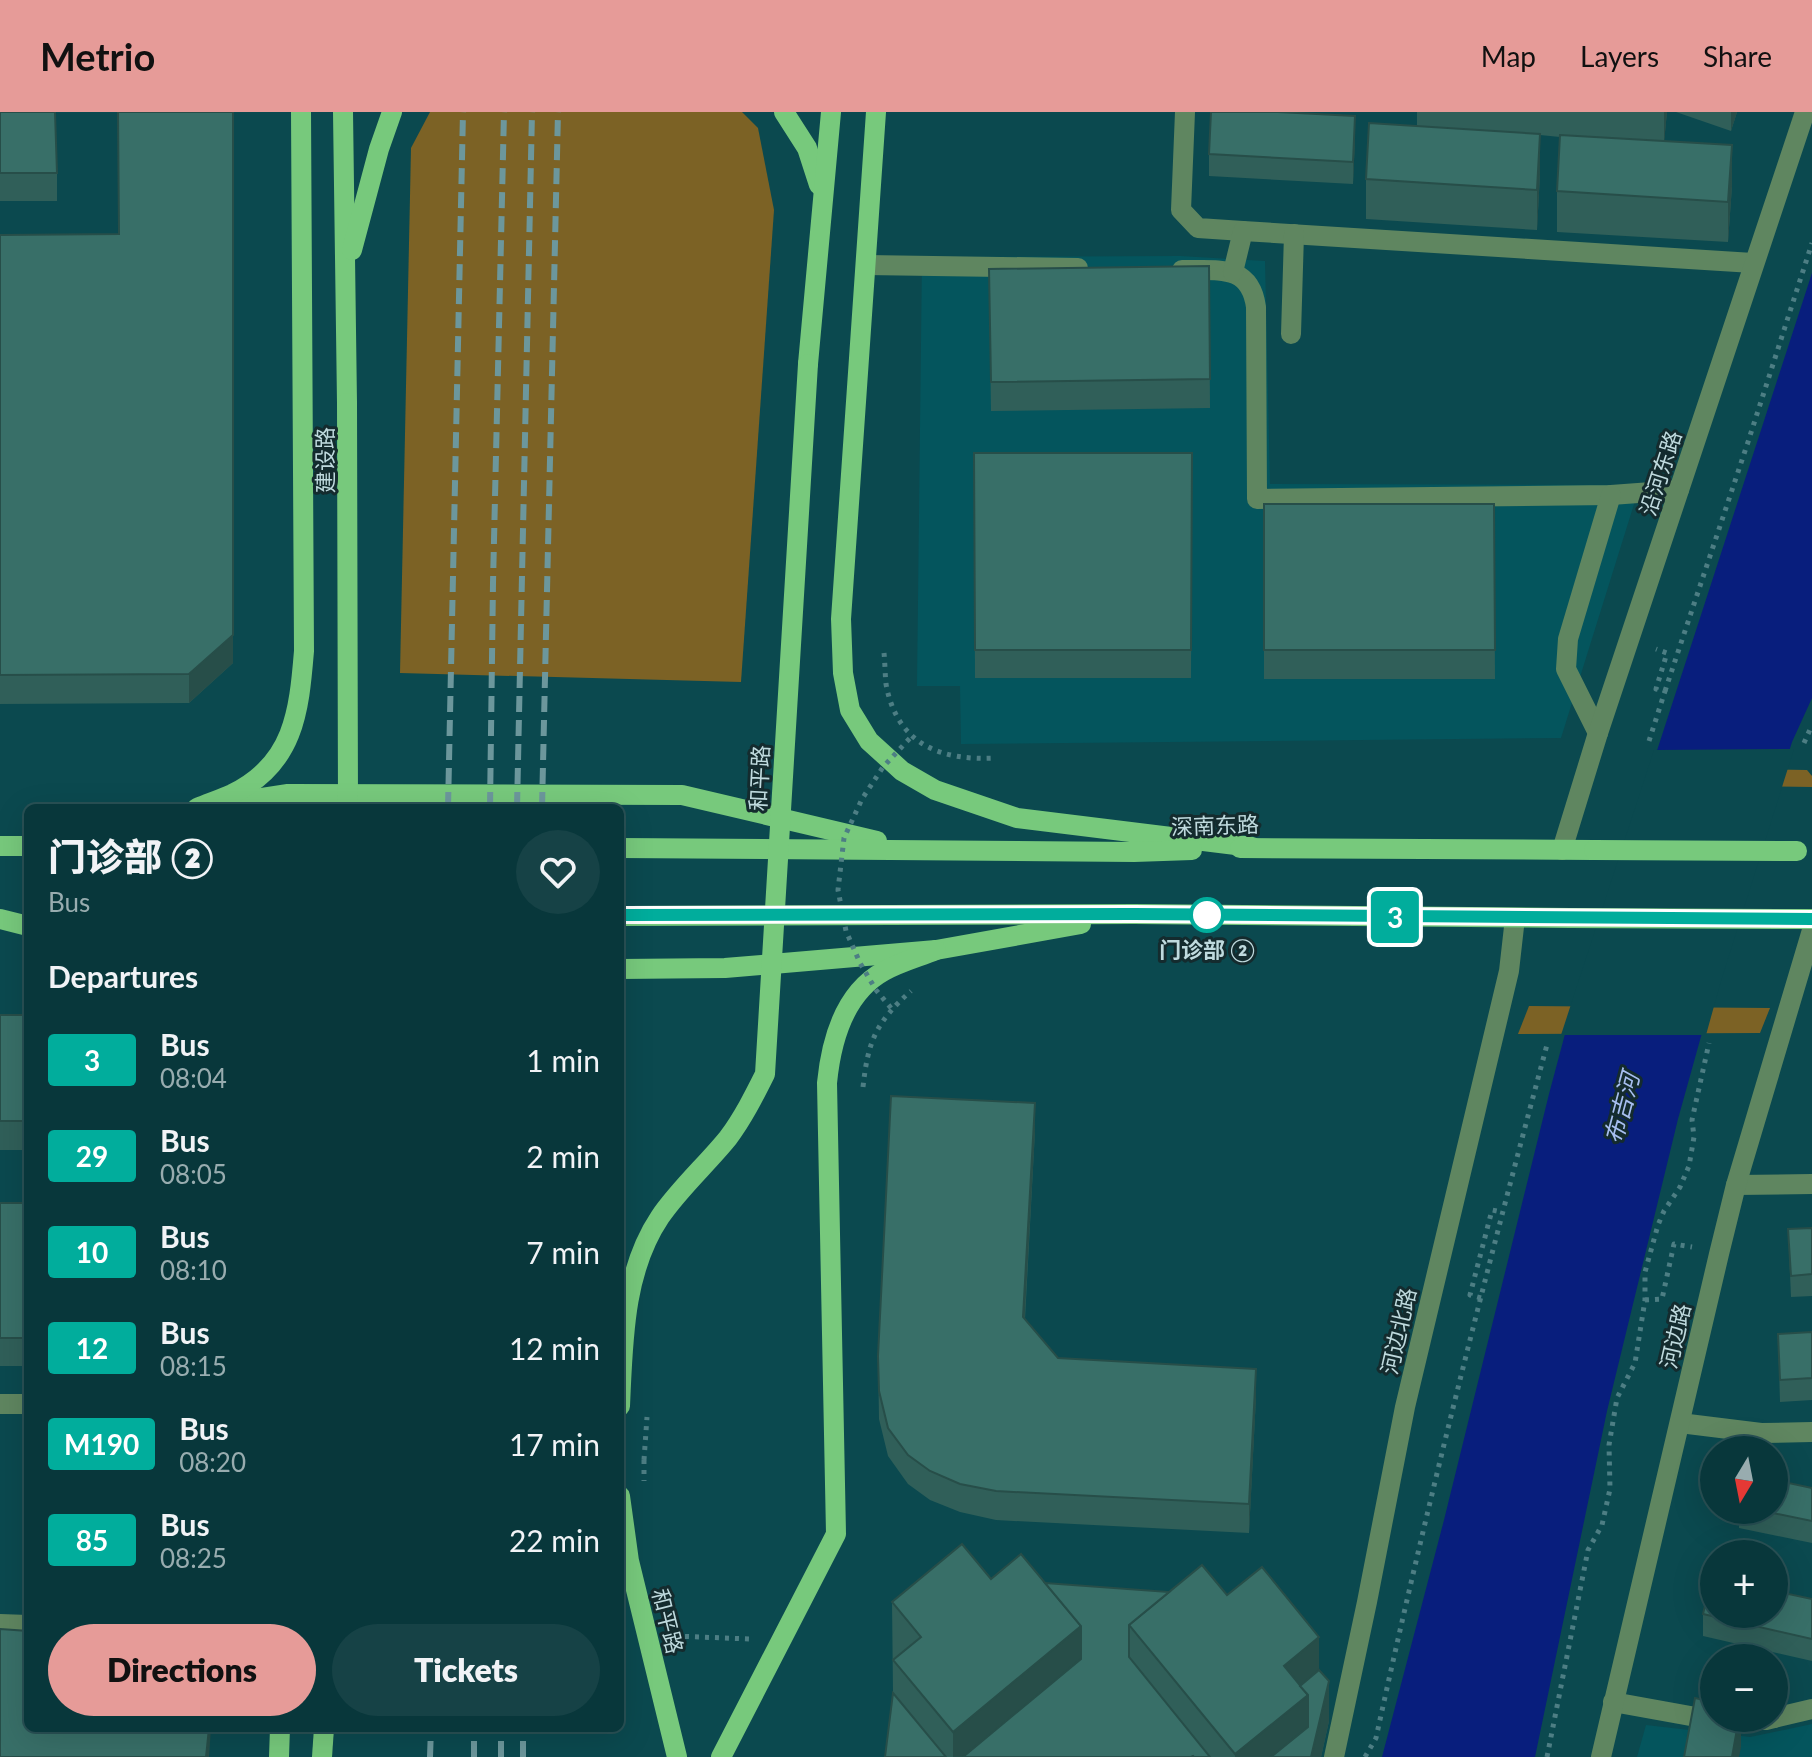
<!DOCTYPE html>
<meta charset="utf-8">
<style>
:root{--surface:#08373b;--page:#164246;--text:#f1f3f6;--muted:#98acaf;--line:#295155;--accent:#e69b98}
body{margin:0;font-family:Lato,"Noto Sans SC",sans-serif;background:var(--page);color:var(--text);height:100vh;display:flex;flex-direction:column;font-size:30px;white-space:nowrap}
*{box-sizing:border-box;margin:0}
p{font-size:26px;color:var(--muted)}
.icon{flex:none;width:44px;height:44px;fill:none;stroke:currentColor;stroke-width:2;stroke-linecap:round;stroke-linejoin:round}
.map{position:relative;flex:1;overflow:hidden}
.drawer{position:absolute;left:24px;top:692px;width:600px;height:928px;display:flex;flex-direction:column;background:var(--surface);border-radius:12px;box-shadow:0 8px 32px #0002,0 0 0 2px var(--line)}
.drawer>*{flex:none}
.badge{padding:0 16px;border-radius:6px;font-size:28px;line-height:52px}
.needle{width:52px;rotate:190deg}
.controls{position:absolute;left:1700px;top:1324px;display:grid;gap:16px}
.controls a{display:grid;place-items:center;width:88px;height:88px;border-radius:50%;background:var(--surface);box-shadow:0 8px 32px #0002,0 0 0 2px var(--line);font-size:40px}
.map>.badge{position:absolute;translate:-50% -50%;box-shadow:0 0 0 4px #fff}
h2{padding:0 24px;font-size:30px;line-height:72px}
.round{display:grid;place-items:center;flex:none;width:84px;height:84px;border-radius:42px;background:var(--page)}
.head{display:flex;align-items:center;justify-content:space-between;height:136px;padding:0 24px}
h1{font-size:38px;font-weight:800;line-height:60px}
.button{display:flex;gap:16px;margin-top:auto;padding:16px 24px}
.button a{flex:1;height:92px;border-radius:48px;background:var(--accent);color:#111;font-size:32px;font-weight:800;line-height:92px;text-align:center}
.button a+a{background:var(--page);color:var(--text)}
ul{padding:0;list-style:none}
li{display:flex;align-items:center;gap:24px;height:96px;padding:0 24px}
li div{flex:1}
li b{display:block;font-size:30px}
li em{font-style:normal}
li .badge{min-width:88px;font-weight:700;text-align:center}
header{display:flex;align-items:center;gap:48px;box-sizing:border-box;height:112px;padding:0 40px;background:var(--accent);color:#111}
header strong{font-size:38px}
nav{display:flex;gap:44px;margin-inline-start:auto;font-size:28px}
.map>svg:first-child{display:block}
.built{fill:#04555d}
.green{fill:#7c6225}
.water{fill:#081e7d}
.pier{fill:#0b494f}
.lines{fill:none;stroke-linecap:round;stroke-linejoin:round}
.path{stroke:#4d7e84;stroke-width:5;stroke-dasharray:4 6;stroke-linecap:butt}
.minor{stroke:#5f8660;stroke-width:20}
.major{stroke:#77c97c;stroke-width:20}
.rail{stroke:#6c979c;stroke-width:6;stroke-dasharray:16 8;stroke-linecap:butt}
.path-bridge{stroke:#4d7e84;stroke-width:5;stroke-dasharray:4 6;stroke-linecap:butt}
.major-bridge{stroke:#77c97c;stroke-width:20}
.wall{fill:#305f59}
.shaded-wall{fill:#274e49}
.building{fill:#386f68;stroke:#274e49;stroke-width:2}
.line-casing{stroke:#fff;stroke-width:18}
.line{stroke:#01ad9c;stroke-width:12}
.stop-dot{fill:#fff;stroke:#01ad9c;stroke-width:4}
.labels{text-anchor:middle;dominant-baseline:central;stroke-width:6;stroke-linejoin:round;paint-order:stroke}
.street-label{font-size:22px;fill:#bfdade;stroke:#142b2e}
.stop-label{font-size:22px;font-weight:bold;fill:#bfdade;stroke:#142b2e}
.water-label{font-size:24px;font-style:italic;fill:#a7bef0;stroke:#142b2e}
</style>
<header>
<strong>Metrio</strong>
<nav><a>Map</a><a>Layers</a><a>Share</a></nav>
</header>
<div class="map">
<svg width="1812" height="1645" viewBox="0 0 1812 1645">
<rect width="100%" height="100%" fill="#0b494f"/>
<g class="built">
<path d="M1180,144L1265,149L1270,372L1640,373L1561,626L961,632L960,574H917L922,145Z"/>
<path d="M1812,1612V1645H1637L1646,1613L1750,1625Z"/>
</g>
<g class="green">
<path d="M430,0H742L758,16L774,98L741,570L400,561L411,36Z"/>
<path d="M1749,657L1807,658L1812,664V675L1731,674Z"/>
<path d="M1529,894L1770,896L1760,921L1518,922Z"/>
</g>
<path class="water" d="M1812,161V586L1792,630L1717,867L1678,1007L1607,1299L1535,1645H1382L1444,1408L1549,982L1565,922Z"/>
<path class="pier" d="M1794,637L1721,869L1706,923H1561L1654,638Z"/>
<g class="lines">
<g class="path">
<path d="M884,541C885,551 885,562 886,572C897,633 941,649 996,646"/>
<path d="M1665,579L1748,330L1812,131"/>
<path d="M1649,629L1665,579L1656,577L1667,541L1656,537"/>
<path d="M1804,631L1812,613"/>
<path d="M863,975C868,929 876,910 911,879"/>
<path d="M1481,1186L1470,1183L1492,1098L1502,1100"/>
<path d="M1645,1188L1662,1187L1674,1132L1692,1135"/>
<path d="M644,1348V1369"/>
<path d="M675,1524L749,1527L751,1524"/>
<path d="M1365,1645L1376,1626C1427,1392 1486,1160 1548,929"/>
<path d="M1547,1645L1588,1438L1602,1413L1610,1377L1609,1333L1617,1286L1635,1251L1645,1188V1160L1658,1113L1664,1099L1680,1075L1689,1054L1694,1025L1692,1008L1709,931"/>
</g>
<g class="minor">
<path d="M1185,0L1181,98L1198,116L1243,119"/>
<path d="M866,153L1078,156"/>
<path d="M1182,158C1217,159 1250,151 1256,195L1257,387L1611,383L1679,378"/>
<path d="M1233,160L1243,119L1753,151"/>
<path d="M1291,222L1294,122"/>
<path d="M1598,621L1566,557L1568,527L1611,383"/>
<path d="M1562,738L1598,621L1805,0"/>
<path d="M1736,1073L1812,1072"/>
<path d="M0,1292H28"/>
<path d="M1680,1311L1761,1321L1812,1320"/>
<path d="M0,1512L28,1513"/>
<path d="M1613,1590L1707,1607L1766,1608L1774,1606"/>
<path d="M1774,1606L1812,1597"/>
<path d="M1334,1645L1367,1490L1405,1295L1509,859L1515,806"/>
<path d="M1601,1645L1719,1142L1736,1073L1812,818"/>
</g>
<g class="major">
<path d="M343,0L347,291"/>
<path d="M784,0L807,36L819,73"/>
<path d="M876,0L841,507L843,561L850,598L869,629L902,659L935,678L1017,706L1252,735"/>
<path d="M352,138L379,37L392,0"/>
<path d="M808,252L831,0"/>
<path d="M227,691L288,682L682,683L877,729"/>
<path d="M197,696C209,691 221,687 232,682C294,652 299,600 304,539L301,0"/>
<path d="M0,734H28"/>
<path d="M620,736L1134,740L1192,738"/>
<path d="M1240,736L1594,738"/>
<path d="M620,804L1134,802L1570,806"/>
<path d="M0,807L28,814"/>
<path d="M1778,807H1812"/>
<path d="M620,857L725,856L936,838L1081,812"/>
<path d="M620,1384L629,1449L677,1645"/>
<path d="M279,1645L280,1616"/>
<path d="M322,1645L324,1616"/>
<path d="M721,1645L836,1422L827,971C831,930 844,881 884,859C900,850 919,845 936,838"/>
</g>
<g class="rail">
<path d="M448,696L463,0"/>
<path d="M490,696L493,471L504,0"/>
<path d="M517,696L532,0"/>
<path d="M542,696L558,0"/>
<path d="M430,1645L431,1616"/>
<path d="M474,1645V1616"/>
<path d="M501,1645V1616"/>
<path d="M523,1645V1616"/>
</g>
<g class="path-bridge">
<path d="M891,896L876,878L860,851L846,819L838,778L844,726L862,687L883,655L911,625"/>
<path d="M644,1348L647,1305"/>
</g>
<g class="major-bridge">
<path d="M347,291L348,696"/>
<path d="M1594,738L1797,739"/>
<path d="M1570,806L1778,807"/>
<path d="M620,1294C623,1230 623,1160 660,1105C679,1077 707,1052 728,1026C743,1006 754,984 765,962L808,252"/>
</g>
</g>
<g class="wall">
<path d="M0,0L57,61V89H0Z"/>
<path d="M1417,0H1667L1664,29L1732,74L1728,130L1557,120V79L1560,25L1540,23V62L1537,118L1366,107V67L1417,14Z"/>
<path d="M1676,0H1737L1731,19Z"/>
<path d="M1355,26L1353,72L1209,64V42Z"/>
<path d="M0,123L233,551L189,591L0,592Z"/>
<path d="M1209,154L1210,296L991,299L989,157Z"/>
<path d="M974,341H1192L1191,566H975Z"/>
<path d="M1264,392H1494L1495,567H1264Z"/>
<rect x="0" y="903" width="28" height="135"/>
<path d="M1035,1019L1025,1207L1058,1246L1256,1285L1249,1421L996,1408L960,1400L930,1388L908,1372L888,1344L879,1307L878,1244Z"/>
<rect x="0" y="1091" width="28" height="163"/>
<path d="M1812,1116V1184L1791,1185L1788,1117Z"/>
<path d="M1812,1220V1288L1780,1290L1778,1222Z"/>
<path d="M1812,1376V1431L1739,1416V1398H1774Z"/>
<path d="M991,1467L1169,1480L1227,1483L1319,1558L1329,1609L1321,1645H885L893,1581L892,1490Z"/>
<path d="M1812,1487V1549L1703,1524V1502Z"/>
</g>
<g class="shaded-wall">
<path d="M1664,0H1667L1664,32Z"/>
<path d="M1731,0H1737L1731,19Z"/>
<path d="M1355,4V26L1353,72V50Z"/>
<path d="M1540,22V62L1537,118V78Z"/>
<path d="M1732,33V74L1728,130V90Z"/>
<path d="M233,523V551L189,591V562Z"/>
<path d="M1035,991V1019L1023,1234V1205Z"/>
<path d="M1256,1257V1285L1249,1421V1392Z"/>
<path d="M1081,1514V1587L1011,1645H953V1620Z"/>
<path d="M1319,1525V1598L1308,1645H1235V1642L1284,1554Z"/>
<path d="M1329,1569V1609L1321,1645H1311Z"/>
<path d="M1739,1606H1741V1635L1739,1645H1732Z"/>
<path d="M209,1616H211L209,1645H206Z"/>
</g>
<g class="building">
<path d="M0,0H55L57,61H0Z"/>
<path d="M118,0H233V523L189,562L0,563V123L119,122Z"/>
<path d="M1211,0H1278L1355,4L1353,50L1209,42Z"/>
<path d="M1369,11L1540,22L1537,78L1366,67Z"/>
<path d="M1560,23L1732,33L1728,90L1557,79Z"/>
<path d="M1209,154L1210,267L991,270L989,157Z"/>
<path d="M974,341H1192L1191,538H975Z"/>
<path d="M1264,392H1494L1495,538H1264Z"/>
<rect x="0" y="903" width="28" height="106"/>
<path d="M891,984L1035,991L1023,1205L1058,1246L1256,1257L1249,1392L996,1379L960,1372L930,1359L908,1343L888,1316L879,1279L878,1244Z"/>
<rect x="0" y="1091" width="28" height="135"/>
<path d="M1812,1116V1162L1791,1164L1788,1117Z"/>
<path d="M1812,1220V1266L1780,1268L1778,1222Z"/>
<path d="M1774,1368L1812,1376V1409L1758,1398H1774Z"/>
<path d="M962,1432L991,1467L1021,1442L1081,1514L953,1620L893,1548L921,1525L892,1490Z"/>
<path d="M1202,1453L1227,1483L1262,1455L1319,1525L1284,1554L1308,1583L1235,1642L1129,1513Z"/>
<path d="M1712,1464L1714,1465V1502H1774V1479L1812,1487V1527L1703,1502Z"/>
<path d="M1045,1471L1169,1480L1129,1513V1545L1210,1645H1194L1193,1644L1191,1645H963L1081,1547V1514Z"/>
<path d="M0,1517L28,1519V1616H209L206,1645H0Z"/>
<path d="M1319,1558L1329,1569L1311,1645H1271L1308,1615V1583L1300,1574Z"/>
<path d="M893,1581L946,1645H885Z"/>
<path d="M1695,1586L1714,1590V1606H1739L1732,1645H1684Z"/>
</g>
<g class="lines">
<defs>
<path id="line" d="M620,803L1134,802L1812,807"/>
</defs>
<use href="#line" class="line-casing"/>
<use href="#line" class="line"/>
</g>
<circle class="stop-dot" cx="1207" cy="803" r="16"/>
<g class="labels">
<g class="street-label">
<text transform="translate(324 348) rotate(-90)">建设路</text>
<text transform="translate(1660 361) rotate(-72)">沿河东路</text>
<text transform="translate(759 666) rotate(-87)">和平路</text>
<text transform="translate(1215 713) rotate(-2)">深南东路</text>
<text transform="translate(1398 1219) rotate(-77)">河边北路</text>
<text transform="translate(1675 1224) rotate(-77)">河边路</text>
<text transform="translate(668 1509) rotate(76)">和平路</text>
</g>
<g class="stop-label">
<text x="1207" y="837">门诊部 ②</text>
</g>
<g class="water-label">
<text transform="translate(1621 996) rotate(-75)">布吉河</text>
</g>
</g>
</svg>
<div class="controls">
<a><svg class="needle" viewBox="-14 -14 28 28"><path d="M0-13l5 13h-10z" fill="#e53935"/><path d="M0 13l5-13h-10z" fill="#98acaf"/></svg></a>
<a>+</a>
<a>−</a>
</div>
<b class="badge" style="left:1395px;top:805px;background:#01ad9c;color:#fff">3</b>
<section class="drawer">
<div class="head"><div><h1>门诊部 ②</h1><p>Bus</p></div><a class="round"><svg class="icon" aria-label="heart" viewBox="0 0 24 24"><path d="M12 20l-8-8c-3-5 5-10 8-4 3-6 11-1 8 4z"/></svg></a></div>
<h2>Departures</h2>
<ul>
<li><span class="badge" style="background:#01ad9c;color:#fff">3</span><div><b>Bus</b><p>08:04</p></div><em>1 min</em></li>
<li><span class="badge" style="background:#01ad9c;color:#fff">29</span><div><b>Bus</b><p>08:05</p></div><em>2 min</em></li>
<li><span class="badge" style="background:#01ad9c;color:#fff">10</span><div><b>Bus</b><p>08:10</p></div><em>7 min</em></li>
<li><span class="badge" style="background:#01ad9c;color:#fff">12</span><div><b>Bus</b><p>08:15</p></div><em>12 min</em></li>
<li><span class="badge" style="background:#01ad9c;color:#fff">M190</span><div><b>Bus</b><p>08:20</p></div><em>17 min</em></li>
<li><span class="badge" style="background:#01ad9c;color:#fff">85</span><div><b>Bus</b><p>08:25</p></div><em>22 min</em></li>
</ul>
<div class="button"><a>Directions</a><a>Tickets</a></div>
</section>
</div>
